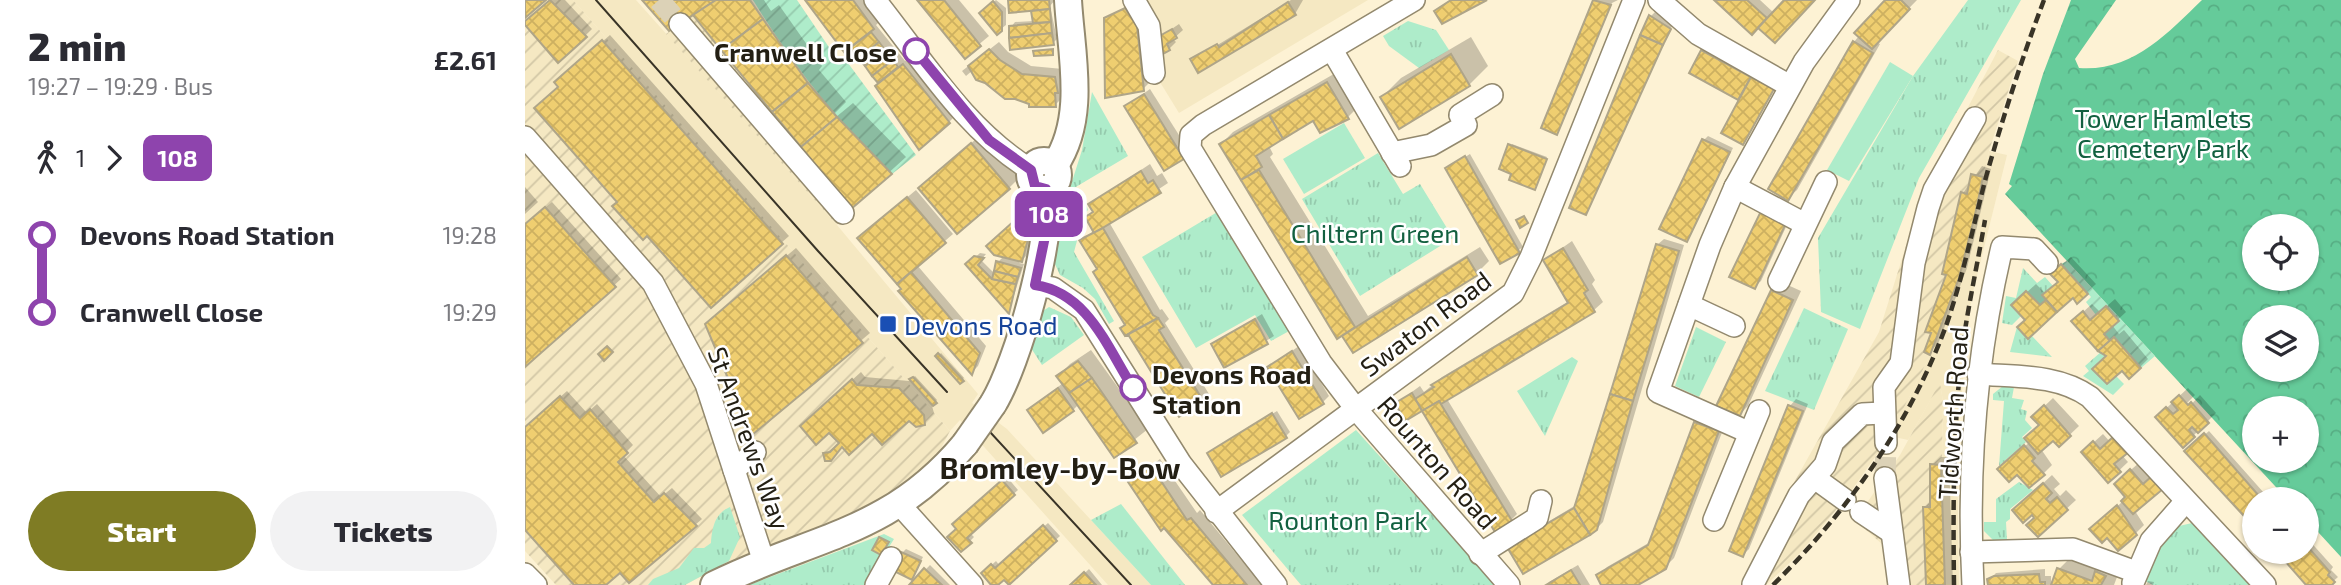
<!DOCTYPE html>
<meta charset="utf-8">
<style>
:root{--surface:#fff;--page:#f2f2f3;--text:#2b2b33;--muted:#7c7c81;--accent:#7f7c24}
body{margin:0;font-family:"Exo 2",sans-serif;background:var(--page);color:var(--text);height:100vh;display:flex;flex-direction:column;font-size:26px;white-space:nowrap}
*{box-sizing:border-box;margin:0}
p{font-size:23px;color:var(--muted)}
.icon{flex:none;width:38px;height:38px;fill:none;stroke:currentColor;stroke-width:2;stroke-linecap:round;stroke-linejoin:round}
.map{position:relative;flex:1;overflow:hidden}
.sheet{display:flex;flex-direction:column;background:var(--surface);width:525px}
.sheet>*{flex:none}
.badge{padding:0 14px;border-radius:10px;font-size:24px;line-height:46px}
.fabs{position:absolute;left:1717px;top:214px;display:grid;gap:14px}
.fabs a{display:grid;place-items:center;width:77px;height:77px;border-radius:50%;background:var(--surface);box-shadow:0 2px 5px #0004;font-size:35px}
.map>.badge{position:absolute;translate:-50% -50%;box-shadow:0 0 0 4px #fff}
.legs{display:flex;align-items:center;gap:10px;height:77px;padding:0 28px;font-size:23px}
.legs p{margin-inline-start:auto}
.summary{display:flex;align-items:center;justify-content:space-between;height:119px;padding:0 28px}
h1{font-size:38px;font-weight:800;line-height:52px}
.primary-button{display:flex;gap:14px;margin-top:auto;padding:14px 28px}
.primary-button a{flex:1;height:80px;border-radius:42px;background:var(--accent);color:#fff;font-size:28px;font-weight:800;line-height:80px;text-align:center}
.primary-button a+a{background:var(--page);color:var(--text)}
ul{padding:0 28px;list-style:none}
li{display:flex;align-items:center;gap:24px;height:77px;font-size:26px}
li i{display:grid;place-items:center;width:10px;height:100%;margin:0 9px;background:currentColor}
li i::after{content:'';width:18px;height:18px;margin:-9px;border:5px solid;border-radius:50%;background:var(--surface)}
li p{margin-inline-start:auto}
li:first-child i{background:linear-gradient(#0000 50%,currentColor 0)}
li:last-child i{background:linear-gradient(currentColor 50%,#0000 0)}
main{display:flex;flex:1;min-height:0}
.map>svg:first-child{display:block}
.built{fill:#f5e8c2}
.industrial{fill:url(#industrial-furrows)}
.grass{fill:url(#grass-tufts)}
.forest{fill:url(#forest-crowns);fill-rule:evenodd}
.garden{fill:url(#garden-furrows)}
.pitch{fill:#aeecca}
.shadow{fill:#0003}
.building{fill:url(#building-cross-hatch);stroke:#afa588;stroke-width:2}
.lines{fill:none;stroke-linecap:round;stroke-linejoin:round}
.minor-tunnel{stroke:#dcd2b7;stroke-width:21;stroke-dasharray:21 10;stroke-linecap:butt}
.minor-casing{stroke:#93896e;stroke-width:24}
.major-casing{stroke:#93896e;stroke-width:30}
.minor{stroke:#fff;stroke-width:21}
.major{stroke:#fff;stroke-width:26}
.tram{stroke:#393427;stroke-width:2}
.rail{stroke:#393427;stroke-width:4.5;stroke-dasharray:10 5;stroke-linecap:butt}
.major-bridge-casing{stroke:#93896e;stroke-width:30;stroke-linecap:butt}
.major-bridge{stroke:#fff;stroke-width:26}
.line-1-casing{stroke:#fff;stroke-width:16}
.line-1{stroke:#8e44ad;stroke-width:10}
.stop-1-dot{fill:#fff;stroke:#8e44ad;stroke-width:3.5}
.transit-dot{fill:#1a4fb4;stroke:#fff;stroke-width:2.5}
.labels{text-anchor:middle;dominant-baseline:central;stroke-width:5;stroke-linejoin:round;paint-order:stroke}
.stop-label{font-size:26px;font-weight:bold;fill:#231f14;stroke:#fff;text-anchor:end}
.park-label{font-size:26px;fill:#126040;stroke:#fff}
.street-label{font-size:26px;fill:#231f14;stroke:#fff}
.transit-label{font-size:26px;fill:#164399;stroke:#fff;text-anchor:start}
.quarter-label{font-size:30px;font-weight:bold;fill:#231f14;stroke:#fff}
</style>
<main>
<section class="sheet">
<div class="summary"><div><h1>2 min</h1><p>19:27 – 19:29 · Bus</p></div><b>£2.61</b></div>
<div class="legs"><svg class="icon" aria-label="walk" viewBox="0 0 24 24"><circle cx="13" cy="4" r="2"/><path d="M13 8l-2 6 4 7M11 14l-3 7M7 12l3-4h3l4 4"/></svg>1<svg class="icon" aria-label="forward" viewBox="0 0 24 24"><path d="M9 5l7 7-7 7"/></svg><b class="badge" style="background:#8e44ad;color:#fff">108</b></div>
<ul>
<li><i style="color:#8e44ad"></i><b>Devons Road Station</b><p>19:28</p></li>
<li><i style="color:#8e44ad"></i><b>Cranwell Close</b><p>19:29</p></li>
</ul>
<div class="primary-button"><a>Start</a><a>Tickets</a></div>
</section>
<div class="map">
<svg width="1816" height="585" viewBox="0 0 1816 585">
<defs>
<pattern id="industrial-furrows" width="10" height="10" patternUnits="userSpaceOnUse" patternTransform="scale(1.75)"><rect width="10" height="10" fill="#f5e8c2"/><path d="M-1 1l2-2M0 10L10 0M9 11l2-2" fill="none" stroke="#d2c7a6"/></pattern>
<pattern id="grass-tufts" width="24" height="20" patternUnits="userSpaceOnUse" patternTransform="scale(1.75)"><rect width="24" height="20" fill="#aeecca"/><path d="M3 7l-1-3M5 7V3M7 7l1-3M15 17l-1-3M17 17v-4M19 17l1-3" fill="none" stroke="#95caad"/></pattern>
<pattern id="forest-crowns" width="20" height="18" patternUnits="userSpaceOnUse" patternTransform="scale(1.75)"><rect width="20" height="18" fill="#65cb9a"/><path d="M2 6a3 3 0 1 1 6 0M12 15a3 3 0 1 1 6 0" fill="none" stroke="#57ae84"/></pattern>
<pattern id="garden-furrows" width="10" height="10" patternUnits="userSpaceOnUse" patternTransform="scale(1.75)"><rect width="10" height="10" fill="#aeecca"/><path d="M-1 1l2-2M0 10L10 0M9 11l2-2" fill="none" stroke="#95caad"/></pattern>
<pattern id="building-cross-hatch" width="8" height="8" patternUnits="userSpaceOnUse" patternTransform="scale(1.75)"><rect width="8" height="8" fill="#efce70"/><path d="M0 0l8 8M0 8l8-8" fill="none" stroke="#cdb060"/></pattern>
</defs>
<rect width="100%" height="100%" fill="#fdf2d4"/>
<g class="built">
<path d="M48,0H111L312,225L453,394L447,403L482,429L626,585H583L435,420L425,431Z"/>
<path d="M614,0H843L654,113L630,74Z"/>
<path d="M1464,151L1482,155L1446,300L1432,442L1434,585H1420L1416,506L1418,402L1415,383L1383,440L1365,436L1405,355L1434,278Z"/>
</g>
<g class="industrial">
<path d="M0,0H48L425,431L413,454L398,469L359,498L320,519L204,561L160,585H31L0,551Z"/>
<path d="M168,15L326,209L312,225L141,34Z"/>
<path d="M1473,50L1493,61L1464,151L1434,278L1405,355L1365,436L1322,497L1275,553L1241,585H1221L1245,525L1354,332L1397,195Z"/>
<path d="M1415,382L1418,402L1416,506L1420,585H1362L1358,545L1330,520L1375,455Z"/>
</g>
<g class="grass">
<path d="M1443,0H1496L1394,178L1335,329L1296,312L1293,238L1388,76Z"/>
<path d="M883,21L911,30L924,50L894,68L864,46L858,36Z"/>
<path d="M567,92L603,156L544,191L557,150Z"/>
<path d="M853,153L878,194L895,184L928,238L835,296L777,199Z"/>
<path d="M558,196L563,210L558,215L560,233L553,237L549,252L589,321L584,324L570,299L558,288L535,275L529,262L542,204Z"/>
<path d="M694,211L766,330L746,341L730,315L671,348L617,257Z"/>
<path d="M1498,268L1512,283L1520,277L1528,286L1517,295L1521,300L1515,305L1501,291L1486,305L1496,316L1487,325L1477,323L1481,296L1491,298Z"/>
<path d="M524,307L546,317L559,335L517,365L506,348L515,313Z"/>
<path d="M1279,308L1323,329L1289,410L1240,391Z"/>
<path d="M1171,327L1201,342L1174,397L1150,386Z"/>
<path d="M1492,327L1503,339L1507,336L1527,357L1485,352Z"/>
<path d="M1577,351L1581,356L1568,369L1582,384L1591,376L1599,384L1588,395L1558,376L1564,371L1560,366Z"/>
<path d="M1047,357L1053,361L1020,436L992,391Z"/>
<path d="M1478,386L1489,387L1487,398L1499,400L1496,409L1502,411L1500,420L1507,428L1497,437L1501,442L1474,466L1479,401L1468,400V394Z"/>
<path d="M831,430L971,585H776L717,515Z"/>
<path d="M1494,482L1508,490L1485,509V519L1481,522L1482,540L1469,541L1459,531V522H1471V499Z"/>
<path d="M596,504L660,585H626L566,520Z"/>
<path d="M205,507L215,537L204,561L160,585H123L128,579L154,568L169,548H179L186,543C187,528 190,513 205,507Z"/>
<path d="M1667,523L1725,585H1628L1620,581L1628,559L1650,527Z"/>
<path d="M359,534L369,539L340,585H224Z"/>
</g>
<path class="forest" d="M1546,0H1591L1550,59L1554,68C1607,72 1642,34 1677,0H1816V557L1782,520V499H1762L1480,194L1487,186L1484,184L1518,74ZM1729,226H1782V278H1729ZM1729,317H1782V369H1729ZM1729,408H1782V460H1729Z"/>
<g class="garden">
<path d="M228,0H272L314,62L320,59L391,155L367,174C312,122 267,64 228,0Z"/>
<path d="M1542,261L1630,356L1616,368L1590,338L1585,341L1579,334L1594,321L1581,306L1571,315L1561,302L1566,297L1536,264Z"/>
</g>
<g class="pitch">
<path d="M1365,62L1388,76L1324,181L1302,170Z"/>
<path d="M819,123L840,158L779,194L758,159Z"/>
</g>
<g class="shadow">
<path d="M26,0H40L67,29L34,61L7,17Z"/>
<path d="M119,0H239L246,11L254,5L297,66L294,70L321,102L303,120L305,122L328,103L381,157L326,207L168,13Z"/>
<path d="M282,0H349L360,16L351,25L380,61L391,53L436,110L424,122L355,83Z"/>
<path d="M394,0H434L464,36L440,56Z"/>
<path d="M471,0L481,8V25L472,32L460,9Z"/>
<path d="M485,0H530L525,6L532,39L528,43L486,27L490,22L509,21L511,9Z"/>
<path d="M766,0H778L770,14L668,60Z"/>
<path d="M1070,0H1093L1087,3L1032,133L1018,127Z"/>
<path d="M1192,0H1235L1249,13L1262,0H1289L1234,26Z"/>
<path d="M1363,0H1392L1351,42L1355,44L1272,190L1263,198L1329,42Z"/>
<path d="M607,3L618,19L624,83L618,89L581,19Z"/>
<path d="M1130,12L1148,24L1060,213L1126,16Z"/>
<path d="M654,24L658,30L648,39L651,42L644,49L632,39Z"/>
<path d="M85,35L264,236L186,305L94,202L35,86L38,76Z"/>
<path d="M946,37L963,66L944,85L857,97L876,78Z"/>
<path d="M474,42L483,52L506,66L538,69L539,96L530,105L514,106L473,93L449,75L448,70L441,76L437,71Z"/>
<path d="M1182,47L1254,82L1218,143V92L1213,98L1178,51Z"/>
<path d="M814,71L835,105L823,117L789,119L744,146L748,154L745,157L843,316L955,247L964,261L952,273L829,351L817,333L812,337L696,144L708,132Z"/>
<path d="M625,89L664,151L658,157L601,106Z"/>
<path d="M459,132L496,176L484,188H395Z"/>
<path d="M1183,136L1208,148L1162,240L1179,140Z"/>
<path d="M987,144L1022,157L1011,187L989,173Z"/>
<path d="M945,154L998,247L976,262L922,168Z"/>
<path d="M625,164L632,176L637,173L643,183L584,222L635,310L637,309L644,319L640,323L684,394L655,415L598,328L602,324L556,240L570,230L562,217L569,210L565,204Z"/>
<path d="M1457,166L1466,169L1442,268L1413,344L1404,352L1438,193Z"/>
<path d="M0,187L13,202L0,214Z"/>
<path d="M391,190L428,234L392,265L461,346L453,366L447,372L378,289L343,230Z"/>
<path d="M27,202L96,279L0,365V226Z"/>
<path d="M1238,210L1267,214L1236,281L1229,287Z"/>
<path d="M498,214L512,218L503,254L494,263L499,264L484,311L443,264L455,253L461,254L456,260L470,274L473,262L479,256L469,239Z"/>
<path d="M1139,239L1159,245L1078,522L1071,529L991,541L1051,505L1132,245Z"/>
<path d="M1047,241L1070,280L1067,284L1078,302L1069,310L922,399L992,514L986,520L899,411L872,403L895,386L899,392L917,377L1044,301L1020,260Z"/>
<path d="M271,248L345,333L228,432L190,316Z"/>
<path d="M1546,257L1571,284L1552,301L1548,296L1504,337L1502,320L1488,305L1511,284L1521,294L1534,281L1536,265Z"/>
<path d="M1256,282L1276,291L1223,406L1215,414L1194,405L1248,291Z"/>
<path d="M1590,299L1601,312L1587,325L1594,334L1599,330L1623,359L1615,367L1583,356L1557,313L1567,304L1575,312Z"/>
<path d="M737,314L749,336L700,366L688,344Z"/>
<path d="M774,346L804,396L798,402L744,367Z"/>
<path d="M566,350L623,429L589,456L553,405L548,410H504L538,383L533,376L545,364Z"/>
<path d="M416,353L439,378L435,382L413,357Z"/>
<path d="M336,372L340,377L384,381L390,376L412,400L407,406L409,413L396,426L384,419L317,444L302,459L299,455L315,442L285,418Z"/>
<path d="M1663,388L1670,395L1658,407L1661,410L1675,395L1691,413L1658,446L1632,417Z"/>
<path d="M42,391L62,413L72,404L108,445L98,455L136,497L147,488L177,519L104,581L95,570L79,585H51L0,527V428Z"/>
<path d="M1528,398L1554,426L1534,445L1528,438L1516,449L1527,465L1518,474L1483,460L1505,442L1516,425L1508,417Z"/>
<path d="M1271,399L1283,404L1224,549L1218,555L1265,406Z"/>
<path d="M752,411L765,432L761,436L684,453Z"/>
<path d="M1179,414L1201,422L1149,558L1140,567L1109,585H1078L1073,576L1082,567L1127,541L1170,423Z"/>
<path d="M1684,431L1739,493L1742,490L1750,499H1729V525L1661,451Z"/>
<path d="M1578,434L1603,462L1584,480L1558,452Z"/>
<path d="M1416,457H1424L1428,585H1403L1400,507L1407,500V465Z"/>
<path d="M635,459L672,513L675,510L737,585H690L639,526L605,482Z"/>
<path d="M1615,462L1627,477L1610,511L1619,525L1611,533L1575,521L1603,497L1600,475Z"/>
<path d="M1527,475L1535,484L1529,489L1535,496L1541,490L1551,500L1513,535L1511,518L1498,502Z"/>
<path d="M482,477L493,490L445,533L449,537L436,550L434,528L430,524Z"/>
<path d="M523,523L535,536L484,583L479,578L469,585L458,573L471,561L475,566Z"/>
<path d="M1782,538L1808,567L1806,570L1813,577L1804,585H1784Z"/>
<path d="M381,549L398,557L387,578L377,553Z"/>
<path d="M1546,557L1592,563L1586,575L1592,577L1589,585H1528L1534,569Z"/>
<path d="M405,565L425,585H386Z"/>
<path d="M1053,565L1065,585H1022L1024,582Z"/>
<path d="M564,569L577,585H547Z"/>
<path d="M1520,569V576H1526V585H1464V580L1471,573Z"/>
<path d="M1623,581L1629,582L1628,585H1621Z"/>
</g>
<g class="building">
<path d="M0,0H21L0,18Z"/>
<path d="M25,0L62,37L33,63L0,25V21Z"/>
<path d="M117,0H191L144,31Z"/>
<path d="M191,0H225L238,19L196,50L168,15Z"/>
<path d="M280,0H328L349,29L319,52Z"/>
<path d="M392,0H419L456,46L440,59Z"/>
<path d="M483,0H524L525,9L484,13Z"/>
<path d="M926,0H962L917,24L909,11Z"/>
<path d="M1068,0L1086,5L1032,135L1016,128Z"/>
<path d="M1189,0H1222L1242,18L1227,35Z"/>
<path d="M1259,0H1290L1250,43L1233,28Z"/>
<path d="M1360,0H1376L1385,9L1347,49L1329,33Z"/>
<path d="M468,1L477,12V31L472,35L454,13Z"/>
<path d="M763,2L771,15L673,73L665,59L692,44L694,47Z"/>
<path d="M600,8L612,26L619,91L580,98L579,18Z"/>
<path d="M525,9L526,22L508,23L506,11Z"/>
<path d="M1124,15L1146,29L1138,45L1115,35Z"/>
<path d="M238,19L283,83L247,112L196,50Z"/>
<path d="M526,22L527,33L484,38V26Z"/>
<path d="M647,29L652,38L642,44L645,50L638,54L629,39Z"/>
<path d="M346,32L354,42L334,59L325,48Z"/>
<path d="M527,33L529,45L485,50L484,38Z"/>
<path d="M1115,35L1138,45L1061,215L1044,208Z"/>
<path d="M77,40L258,244L186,308L122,236L118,240L87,206L92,202L9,108L33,87L29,82Z"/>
<path d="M1328,41L1348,53L1263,201L1243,189Z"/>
<path d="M354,42L361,51L340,66L334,59Z"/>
<path d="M464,49L475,60L497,74L530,77L533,93H530L531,107H504V104L490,99H480L460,83L451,80L443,66Z"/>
<path d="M528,49V55L509,56L508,51Z"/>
<path d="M1176,50L1226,77L1213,100L1164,73Z"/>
<path d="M361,51L368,60L347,76L340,66Z"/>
<path d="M926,54L945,86L874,129L855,97Z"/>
<path d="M368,60L373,67L353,83L347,76Z"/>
<path d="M378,64L425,123L394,150L350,86Z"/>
<path d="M1226,77L1249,89L1218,145L1196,133Z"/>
<path d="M802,82L824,119L795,133L788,121L758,139L744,115Z"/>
<path d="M283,83L312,117L276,147L247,112Z"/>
<path d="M619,94L659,159L639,171L599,106Z"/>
<path d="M744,115L758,139L731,156L737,167L716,180L694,144Z"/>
<path d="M312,117L367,174L326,209L276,147Z"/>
<path d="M1177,139L1205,152L1162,242L1134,229Z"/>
<path d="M446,143L485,189L432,234L393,188Z"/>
<path d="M983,144L1022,159L1010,190L984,180L986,174L974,169Z"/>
<path d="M940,156L995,253L975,264L920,168Z"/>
<path d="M734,170L830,327L812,339L716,180Z"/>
<path d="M616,171L623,183L628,180L636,193L569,233L560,217L568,212L563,204Z"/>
<path d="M1446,174L1458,177L1450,215L1434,278L1405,355L1399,352L1406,333L1400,332L1421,275L1417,274L1436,192L1442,194Z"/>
<path d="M382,197L421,243L372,284L332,238Z"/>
<path d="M20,207L91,287L0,367V224Z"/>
<path d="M1237,209L1262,221L1230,289L1204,277Z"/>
<path d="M999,216L1003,223L995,228L991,220Z"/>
<path d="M490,220L507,224L497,262L469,255L461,246Z"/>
<path d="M578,228L628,315L633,318L600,336L595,328L600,325L568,272L572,269L554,240Z"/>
<path d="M1131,244L1154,251L1108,401L1085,394Z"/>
<path d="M1038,248L1063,290L1059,293L1070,312L916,404L914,401L897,411L890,399L909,387L906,385L1043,303L1018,260Z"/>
<path d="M261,255L338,343L227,435L180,324Z"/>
<path d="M449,256L459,258L453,265L467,279L491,284L484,314L440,264Z"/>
<path d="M942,257L953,275L828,353L817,336Z"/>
<path d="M471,261L496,268L493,277L469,271Z"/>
<path d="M1536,264L1563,294L1552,304L1548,298L1532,312L1517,295L1533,282L1525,274Z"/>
<path d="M469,271L493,277L491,284L467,279Z"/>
<path d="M386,272L455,353L447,375L373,291L376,289L372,284Z"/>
<path d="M1246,290L1268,300L1215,416L1191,406Z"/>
<path d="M1501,291L1515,305L1521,300L1532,312L1503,339L1492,327L1500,320L1486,305Z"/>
<path d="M1581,306L1594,321L1579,334L1585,341L1573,351L1546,321L1558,311L1565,320Z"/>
<path d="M633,318L639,327L634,330L679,402L654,417L604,336H600Z"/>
<path d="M730,319L743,344L699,368L686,344Z"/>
<path d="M1589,337L1616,368L1604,379L1597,371L1582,384L1567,369L1581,356L1573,351Z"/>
<path d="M82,346L88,352L79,361L73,354Z"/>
<path d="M767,351L799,404L774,419L742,367Z"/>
<path d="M413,353L439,381L435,384L410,356Z"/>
<path d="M553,361L567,378L544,393L531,376Z"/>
<path d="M388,377L412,403L408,406L384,379Z"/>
<path d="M567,378L612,443L589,458L544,393Z"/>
<path d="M327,379L332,385L374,388L399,415L400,425L391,427L384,421L357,445L347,434L324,455L317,447L306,461H300L298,453L305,452L314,443L304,433L291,445L275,426Z"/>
<path d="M533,388L549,411L518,433L502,410Z"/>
<path d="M887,393L897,411L880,421L870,403Z"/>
<path d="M1085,394L1108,401L1072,530L1065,535L1049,508Z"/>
<path d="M1654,395L1663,405L1666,402L1684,423L1673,433L1667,427L1664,430L1670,437L1658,448L1630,417L1641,407L1648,414L1653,410L1646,402Z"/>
<path d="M35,396L55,418L65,409L103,453L93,462L129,502L139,493L172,526L104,583L95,573L81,585H49L0,530V427Z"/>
<path d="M914,401L987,521L970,532L897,411Z"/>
<path d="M1263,405L1278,411L1218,557L1204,551Z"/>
<path d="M1519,405L1546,436L1534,447L1528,441L1513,454L1499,438L1514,425L1506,417Z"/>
<path d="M747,413L762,438L696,477L682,453Z"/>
<path d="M1169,422L1194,431L1141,569L1113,585H1076L1071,575L1123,545Z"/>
<path d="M1679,433L1734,496L1737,493L1743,499H1729V527L1659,451Z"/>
<path d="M1589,436L1604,452L1589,464L1596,472L1583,483L1556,452L1568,441L1575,449Z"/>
<path d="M1499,445L1510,458L1507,461L1520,475L1504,488L1492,475L1484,482L1472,469Z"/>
<path d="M1405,464L1416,465L1420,585H1401L1398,507H1405Z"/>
<path d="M626,466L662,520L666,518L722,585H688L639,528L636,531L603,482Z"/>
<path d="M1605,469L1618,484L1627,476L1638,489L1608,514L1596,501L1600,497L1589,484Z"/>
<path d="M477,480L490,495L442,538L447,543L436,552L422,537L431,529L427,524Z"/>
<path d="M1518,483L1527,493L1521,499L1525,503L1532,497L1543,510L1513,537L1501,525L1509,518L1507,515L1498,523L1487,510Z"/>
<path d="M1592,505L1612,535L1593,551L1582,538L1577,543L1564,529Z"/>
<path d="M1049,508L1065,535L998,574L982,547Z"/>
<path d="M518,525L532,541L484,585L479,580L473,585H466L456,573L466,564L470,568Z"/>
<path d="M354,537L364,542L356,555L347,550Z"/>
<path d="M1782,546L1805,572L1803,575L1810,582L1807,585H1781L1751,551H1782Z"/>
<path d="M376,552L396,561L387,580L367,570Z"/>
<path d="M399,568L417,585H384Z"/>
<path d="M1532,568L1567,581L1570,571L1581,576L1576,585H1526Z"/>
<path d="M1046,570L1055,585H1021Z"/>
<path d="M559,572L571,585H545Z"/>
<path d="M1514,574L1515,582H1520V585H1463L1462,579L1469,576Z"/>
</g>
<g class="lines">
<g class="minor-tunnel">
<path d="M134,0L155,24"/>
<path d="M1360,478L1361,443"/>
</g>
<defs>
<g id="minor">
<path d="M350,0C398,60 440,130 506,170"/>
<path d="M609,0L624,26L629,73"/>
<path d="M889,0L678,125L666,135L665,148L796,363L831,409L984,585"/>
<path d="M1134,0L1173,34L1265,86"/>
<path d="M155,24L318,213"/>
<path d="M807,50L875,166"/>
<path d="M0,137L128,283L181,384L239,562"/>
<path d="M867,153L906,145L941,125L935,115L967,95"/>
<path d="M1210,187L1280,224"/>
<path d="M1254,281L1301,182"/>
<path d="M510,285L528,288L559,310L656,464L751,585"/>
<path d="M1164,305L1209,326"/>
<path d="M1453,374C1491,377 1533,374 1565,397L1740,585"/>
<path d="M1223,432L1133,392L1185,245L1210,187L1279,62L1324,0"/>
<path d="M1361,443L1359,387L1376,363L1389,263L1403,208L1409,190L1450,118"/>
<path d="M209,470L230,452"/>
<path d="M1360,478L1374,585"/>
<path d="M1291,479L1320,500"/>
<path d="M375,505L447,585"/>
<path d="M691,512L988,293L1006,257L1109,0"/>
<path d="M1336,512L1366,532"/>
<path d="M1189,520L1234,411"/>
<path d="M1446,552L1548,549L1611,572"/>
<path d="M955,554L1012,518L1016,501"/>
<path d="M0,574L11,585"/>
<path d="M1608,583L1626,541L1661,501"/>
<path d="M1228,584L1274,495L1300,465L1308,442L1337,414L1358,413"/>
<path d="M351,585L366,558"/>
<path d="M1448,585C1442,472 1451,357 1477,247L1509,249L1522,263"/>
</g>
<g id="major">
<circle cx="519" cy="175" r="14"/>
<path d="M530,165C562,117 546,54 543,0"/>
<path d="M468,404C493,363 529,236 521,189"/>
<path d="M189,585C287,536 364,535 440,444"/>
</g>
</defs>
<use href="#minor" class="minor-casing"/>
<use href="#major" class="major-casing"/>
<use href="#minor" class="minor"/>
<use href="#major" class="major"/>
<g class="tram">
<path d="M71,0L293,251L422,392"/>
<path d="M465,432L606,585"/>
</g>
<g class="rail">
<path d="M1248,585C1323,511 1384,425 1421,326C1438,277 1448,227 1461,177C1478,117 1497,58 1519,0"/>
<path d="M1429,585C1428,504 1428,423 1438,343C1444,302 1453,261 1460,220"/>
</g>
<defs>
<path id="major-bridge" d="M440,444L468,404"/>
</defs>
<use href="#major-bridge" class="major-bridge-casing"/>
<use href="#major-bridge" class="major-bridge"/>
</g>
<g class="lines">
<defs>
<path id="line-1" d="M391,51L464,140L506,170L510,186L521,189L524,217L510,285C563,293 582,347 608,388"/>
</defs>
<use href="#line-1" class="line-1-casing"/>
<use href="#line-1" class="line-1"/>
</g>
<g class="stop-1-dot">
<circle cx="391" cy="51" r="12"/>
<circle cx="608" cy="388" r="12"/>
</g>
<rect class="transit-dot" x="354" y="315" width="18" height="18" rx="3.5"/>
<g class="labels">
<g class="stop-label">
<text x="372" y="51">Cranwell Close</text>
<text x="627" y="373" text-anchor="start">Devons Road<tspan x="627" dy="30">Station</tspan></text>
</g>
<g class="park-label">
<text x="1638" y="117">Tower Hamlets<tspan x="1638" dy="30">Cemetery Park</tspan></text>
<text x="850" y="232">Chiltern Green</text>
<text x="823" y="519">Rounton Park</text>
</g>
<g class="street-label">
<text transform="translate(900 323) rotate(-37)">Swaton Road</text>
<text transform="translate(1427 413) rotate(-86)">Tidworth Road</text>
<text transform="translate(225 438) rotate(70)">St Andrews Way</text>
<text transform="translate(913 462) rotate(49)">Rounton Road</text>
</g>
<g class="transit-label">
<text x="379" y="324">Devons Road</text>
</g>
<g class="quarter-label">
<text x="535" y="467">Bromley-by-Bow</text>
</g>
</g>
</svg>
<div class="fabs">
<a><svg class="icon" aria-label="locate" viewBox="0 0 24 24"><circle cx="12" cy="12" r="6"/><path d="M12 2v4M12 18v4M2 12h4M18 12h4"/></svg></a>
<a><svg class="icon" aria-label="layers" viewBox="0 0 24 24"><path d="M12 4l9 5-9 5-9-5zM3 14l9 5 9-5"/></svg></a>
<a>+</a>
<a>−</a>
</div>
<b class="badge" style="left:524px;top:214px;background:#8e44ad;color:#fff">108</b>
</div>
</main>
